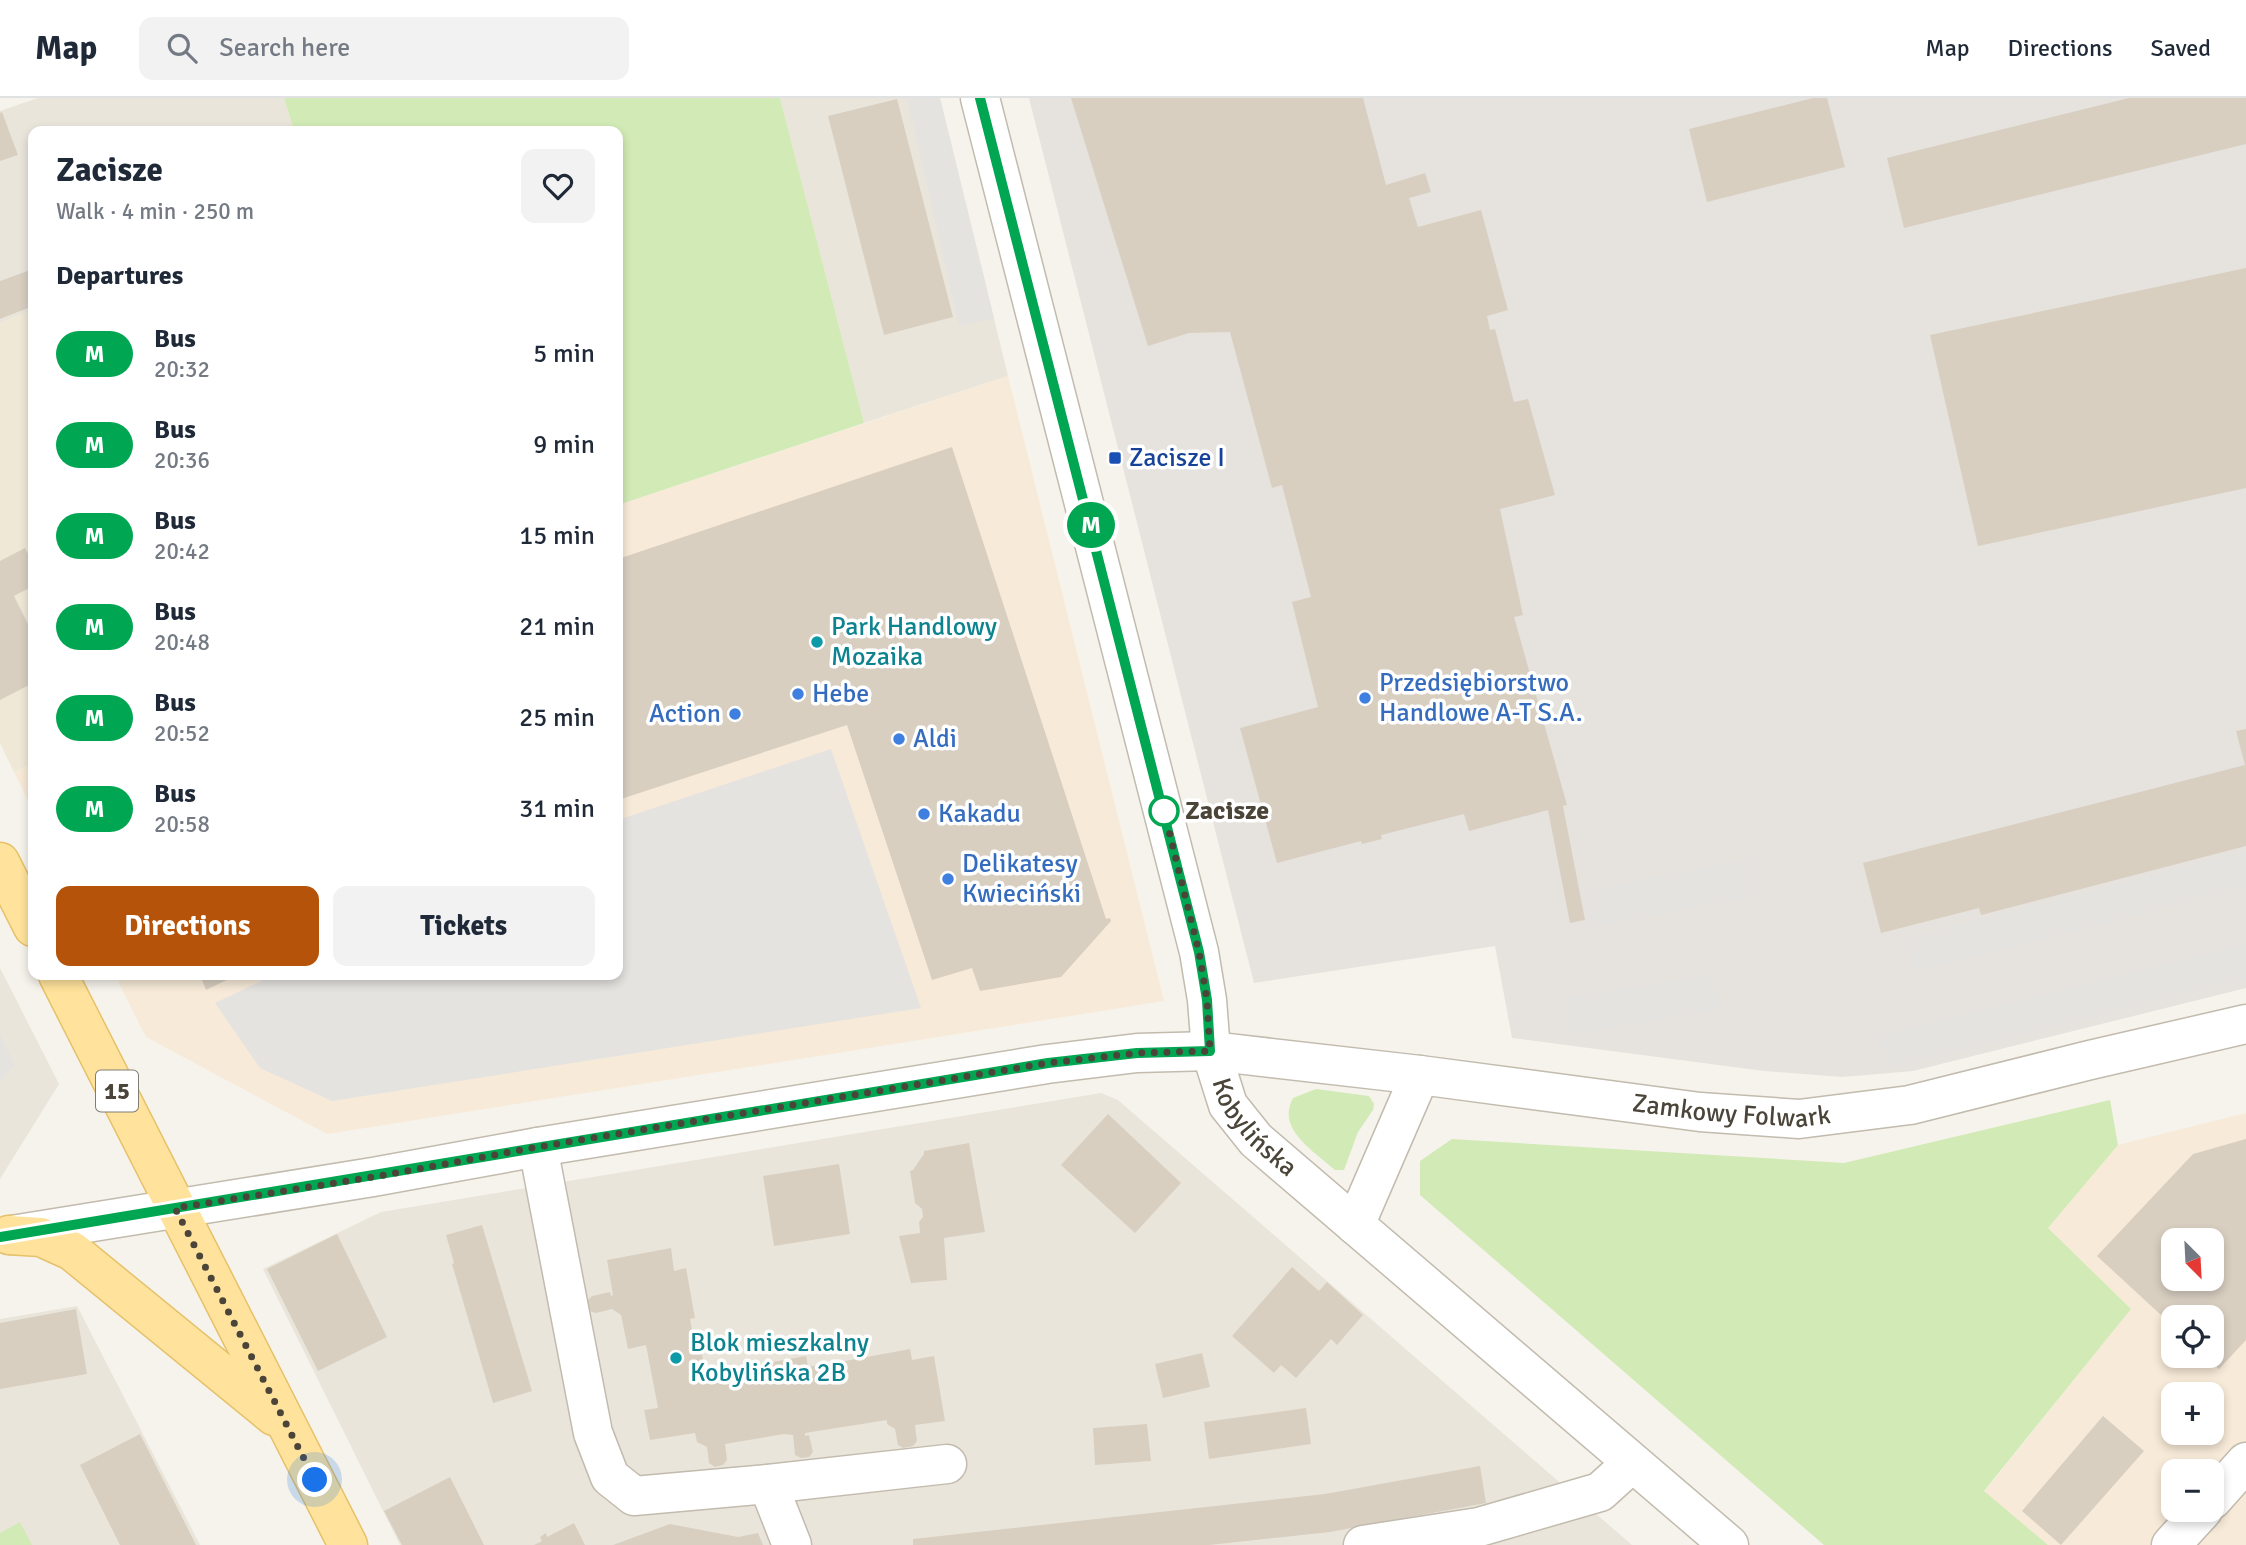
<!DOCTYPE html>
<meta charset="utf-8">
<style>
:root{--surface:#fff;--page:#f2f2f3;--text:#1f2937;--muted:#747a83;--line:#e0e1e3;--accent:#b45309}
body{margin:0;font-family:Signika,sans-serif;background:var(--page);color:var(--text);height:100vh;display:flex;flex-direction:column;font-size:26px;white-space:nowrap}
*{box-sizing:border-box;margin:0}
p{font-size:23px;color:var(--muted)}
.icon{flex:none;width:38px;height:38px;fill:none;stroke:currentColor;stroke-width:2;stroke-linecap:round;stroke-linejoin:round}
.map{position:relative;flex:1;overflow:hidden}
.panel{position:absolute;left:28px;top:28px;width:595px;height:854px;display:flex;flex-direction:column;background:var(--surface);border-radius:14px;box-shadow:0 4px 10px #0003}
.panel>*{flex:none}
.badge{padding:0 14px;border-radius:23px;font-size:24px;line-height:46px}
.needle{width:46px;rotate:156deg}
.tools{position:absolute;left:2161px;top:1130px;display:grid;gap:14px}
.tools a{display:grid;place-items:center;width:63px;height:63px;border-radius:14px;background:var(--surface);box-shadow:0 4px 10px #0003;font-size:35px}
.you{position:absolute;width:35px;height:35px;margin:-18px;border:5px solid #fff;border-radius:50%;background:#1a73e8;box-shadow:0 0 0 10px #1a73e833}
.map>.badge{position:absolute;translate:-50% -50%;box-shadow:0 0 0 4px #fff}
h2{padding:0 28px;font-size:26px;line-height:63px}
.round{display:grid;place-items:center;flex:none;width:74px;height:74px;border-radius:14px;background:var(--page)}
.summary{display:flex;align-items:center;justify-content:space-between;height:119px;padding:0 28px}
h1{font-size:33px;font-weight:700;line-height:52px}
.primary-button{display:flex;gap:14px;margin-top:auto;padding:14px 28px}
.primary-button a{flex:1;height:80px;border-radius:14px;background:var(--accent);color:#fff;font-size:28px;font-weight:700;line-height:80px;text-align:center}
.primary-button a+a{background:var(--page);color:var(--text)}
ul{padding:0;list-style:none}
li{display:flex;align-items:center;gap:21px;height:91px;padding:0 28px}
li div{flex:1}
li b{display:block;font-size:26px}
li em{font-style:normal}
li .badge{min-width:77px;font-weight:700;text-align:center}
header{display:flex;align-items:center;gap:42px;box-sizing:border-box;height:98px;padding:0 35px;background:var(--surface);border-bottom:2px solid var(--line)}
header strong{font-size:33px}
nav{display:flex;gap:38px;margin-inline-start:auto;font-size:24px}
.search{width:490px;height:63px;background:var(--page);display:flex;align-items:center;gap:18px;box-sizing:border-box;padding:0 24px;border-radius:14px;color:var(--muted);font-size:26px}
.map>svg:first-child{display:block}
.residential{fill:#eae5da}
.commercial{fill:#f7ead8;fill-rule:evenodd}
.industrial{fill:#e6e2dd}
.education{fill:#efe8d6}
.green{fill:#d2eab5}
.parking{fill:#e5e3e0}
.building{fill:#d8cfc1;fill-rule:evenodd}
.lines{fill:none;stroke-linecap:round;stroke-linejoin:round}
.minor-casing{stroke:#c2bbae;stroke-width:41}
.major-casing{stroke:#e6c16a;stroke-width:41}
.minor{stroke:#fff;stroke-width:38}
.major{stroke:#ffe39c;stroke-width:38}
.line-casing{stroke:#fff;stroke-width:16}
.line{stroke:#00a651;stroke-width:10}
.walk{stroke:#4b4439;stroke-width:7;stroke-dasharray:0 12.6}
.transit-dot{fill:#1a4fb4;stroke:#fff;stroke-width:2.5}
.culture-dot{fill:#0f9aa8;stroke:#fff;stroke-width:2.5}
.shop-dot{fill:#3f7fe0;stroke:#fff;stroke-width:2.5}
.stop-dot{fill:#fff;stroke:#00a651;stroke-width:3.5}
.labels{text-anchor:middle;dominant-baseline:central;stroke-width:7;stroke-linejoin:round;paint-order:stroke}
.shield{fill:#fff;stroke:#817c74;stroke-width:2}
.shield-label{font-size:24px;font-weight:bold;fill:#4b4439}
.transit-label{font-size:26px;fill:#164399;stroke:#fff;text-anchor:start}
.culture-label{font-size:26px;fill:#0d838f;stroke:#fff;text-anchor:start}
.shop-label{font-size:26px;fill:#366cbe;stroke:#fff;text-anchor:start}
.stop-label{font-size:26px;font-weight:bold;fill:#4b4439;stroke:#fff;text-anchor:start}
.street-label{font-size:26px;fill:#4b4439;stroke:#fff}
</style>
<header>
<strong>Map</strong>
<div class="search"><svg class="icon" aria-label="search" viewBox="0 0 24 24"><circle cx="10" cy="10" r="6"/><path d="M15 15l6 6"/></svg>Search here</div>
<nav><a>Map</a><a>Directions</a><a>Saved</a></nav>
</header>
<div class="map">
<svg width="2246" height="1447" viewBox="0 0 2246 1447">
<rect width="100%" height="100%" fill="#f6f3ec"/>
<g class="residential">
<path d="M38,0H284L294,33H33V212L0,225V13Z"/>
<path d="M780,0H940L1008,278L864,325Z"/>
<path d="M0,870L59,986L0,1081Z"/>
<path d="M1101,995L1118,1002L1632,1447H400L263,1171L381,1114Z"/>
<path d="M77,1208L200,1447H0V1221Z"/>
</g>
<g class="commercial">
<path d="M1008,278L1164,903L327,1036L146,939L115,877H618V407Z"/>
<path d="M33,665V713L14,674Z"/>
<path d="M2246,1015V1447H2048L1984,1394L2131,1211L2048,1130L2118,1047ZM2174,1143H2212V1181H2174ZM2174,1220H2212V1258H2174ZM2174,1297H2212V1335H2174ZM2174,1374H2212V1412H2174Z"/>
</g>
<path class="industrial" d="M1029,0H2246V890L1913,973L1842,979L1764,973L1512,940L1495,848L1254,885Z"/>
<path class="education" d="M33,212V665L14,674L0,645V225Z"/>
<g class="green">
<path d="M284,0H780L864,325L618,407V33H294Z"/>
<path d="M1316,991L1369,998L1374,1006L1373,1012L1358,1034L1344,1072H1335C1314,1053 1276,1031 1293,1000Z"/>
<path d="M2110,1002L2118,1047L2048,1130L2131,1211L1984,1393L2048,1447H1824L1420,1097V1063L1452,1041L1844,1065Z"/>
<path d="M20,1424L32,1447H0V1435Z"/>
</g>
<g class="parking">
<path d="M907,0H940L994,220L959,228Z"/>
<path d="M831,651L921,910L332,1003L260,970L215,905L274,877H618V722Z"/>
<path d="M2246,753V789L1913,874L1904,841Z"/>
<path d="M1757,759L1758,797L1590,830L1585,793Z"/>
<path d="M2246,845V881L1887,971L1878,937Z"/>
<path d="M1714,876L1720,911L1569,938L1562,901Z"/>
<path d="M0,937L15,967L0,983Z"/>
</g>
<g class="building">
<path d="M1071,0H1363L1386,87L1425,75L1431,94L1409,100L1418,129L1481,112L1508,212L1487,218L1490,232L1495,231L1514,304L1528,301L1555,397L1500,411L1523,517L1514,519L1567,707L1563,708L1585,822L1570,825L1548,712L1469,733L1464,716L1381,737L1382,741L1362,746L1361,743L1277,765L1240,630L1318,609L1292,504L1311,499L1282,387L1272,390L1230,234L1189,235L1148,248Z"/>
<path d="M1813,0H1827L1845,69L1707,104L1689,31Z"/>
<path d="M2129,0H2246V46L1904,130L1887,60Z"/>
<path d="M897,1L953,219L884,237L828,18Z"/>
<path d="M2,14L18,57L0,63V15Z"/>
<path d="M2246,170V390L1978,448L1930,237Z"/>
<path d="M33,171V208L0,221V183Z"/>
<path d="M952,349L1106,821L1110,820L1111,823L1061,879L980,893L972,870L932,882L847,627L618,702V461Z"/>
<path d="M25,450L33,466V488L14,498L33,536V585L0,602V463Z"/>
<path d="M2246,631V748L1981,817L1979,810L1881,835L1863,765L2245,667L2236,633Z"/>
<path d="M200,877H237L206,892Z"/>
<path d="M1108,1016L1181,1085L1135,1135L1061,1067Z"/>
<path d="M2246,1041V1242L2219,1271L2205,1258H2212V1220H2174V1229L2097,1158L2193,1056ZM2174,1143H2212V1181H2174Z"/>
<path d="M969,1045L985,1134L944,1140L947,1182L911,1185L899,1138L920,1135L919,1124L923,1119L922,1111L915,1105L910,1073L913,1072L924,1056V1053Z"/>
<path d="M839,1066L850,1136L774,1148L763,1078Z"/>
<path d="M482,1127L532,1293L493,1305L452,1166L454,1165L446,1137Z"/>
<path d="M337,1136L387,1239L318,1273L267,1171Z"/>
<path d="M671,1150L674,1173L686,1170L695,1220L690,1221L696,1253L701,1252L706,1276L722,1273L723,1279L758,1273L757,1267L806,1258L808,1269L830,1265L832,1277L847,1274L845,1263L910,1251L912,1262L934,1258L945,1323L915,1327L917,1343L913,1348L903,1350L898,1347L895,1331L887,1326V1322L805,1335V1338L809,1337L813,1354L809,1359L801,1360L795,1357L793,1337L784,1336L725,1346L727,1362L723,1367L715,1369L709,1365L707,1349L697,1344L695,1335L650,1342L644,1312L658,1310L646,1247L628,1251L621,1217L612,1211L596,1215L589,1213L587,1203L592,1198L610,1194L611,1198L613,1197L607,1162Z"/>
<path d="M1292,1169L1319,1193L1327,1184L1363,1217L1337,1247L1331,1241L1296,1280L1281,1267L1274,1275L1232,1238Z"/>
<path d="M76,1211L87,1276L0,1291V1225Z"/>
<path d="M1202,1255L1210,1289L1163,1300L1155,1266Z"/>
<path d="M1306,1310L1311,1346L1209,1361L1204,1324Z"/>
<path d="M2103,1318L2144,1353L2061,1447L2022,1413Z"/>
<path d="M1147,1326L1151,1363L1095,1367L1093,1330Z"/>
<path d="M140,1336L196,1447H120L80,1367Z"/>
<path d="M1480,1368L1486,1405L1330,1434L1209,1447H913V1441L1325,1396Z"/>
<path d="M450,1379L484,1447H402L384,1413Z"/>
<path d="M574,1425L585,1447H534L542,1443L540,1439L546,1435L547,1439Z"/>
<path d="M670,1426L738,1439L758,1435L763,1447H613Z"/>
</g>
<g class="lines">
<defs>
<g id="minor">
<path id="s1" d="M980,0L1199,854L1207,902L1211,953L1228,1007L1256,1042L1729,1447"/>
<path d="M538,1049L593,1335L610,1379L634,1398L768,1386L947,1366"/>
<path d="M1355,1127L1420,977"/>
<path id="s2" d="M12,1137L373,1079L538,1049L1047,966L1137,955L1211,953L1420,977L1700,1014L1799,1021L1910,1007L2090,962L2246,926"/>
<path d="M768,1386L792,1447"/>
<path d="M2212,1402L2246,1364"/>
<path d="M1363,1447L1479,1429L1600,1394L1632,1365"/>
<path d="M2171,1447L2203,1412"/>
</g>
<g id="major">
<path d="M0,764L33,829"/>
<path d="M58,877L348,1447"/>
<path d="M9,1137L41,1139L72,1153L274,1318"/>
</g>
</defs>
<use href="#minor" class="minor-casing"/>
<use href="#major" class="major-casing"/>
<use href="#minor" class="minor"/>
<use href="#major" class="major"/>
</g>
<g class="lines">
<defs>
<path id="line" d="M0,1139L1048,965L1137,955L1210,953L1207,902L1199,854L980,0"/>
</defs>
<use href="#line" class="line-casing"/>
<use href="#line" class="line"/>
<path class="walk" d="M315,1382L175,1110L373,1079L538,1049L1048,965L1137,955L1210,953L1207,902L1199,854L1164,713"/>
</g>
<rect class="transit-dot" x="1108" y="353" width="14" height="14" rx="3.5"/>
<g class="culture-dot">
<circle cx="817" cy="544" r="7"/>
<circle cx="676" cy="1260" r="7"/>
</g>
<g class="shop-dot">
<circle cx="798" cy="596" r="7"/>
<circle cx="1365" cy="600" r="7"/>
<circle cx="735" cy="616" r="7"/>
<circle cx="899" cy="641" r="7"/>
<circle cx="924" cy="716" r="7"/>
<circle cx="948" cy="781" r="7"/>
</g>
<circle class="stop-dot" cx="1164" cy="713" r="14"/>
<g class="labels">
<rect class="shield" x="96" y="972.5" width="42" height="41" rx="5"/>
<g class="shield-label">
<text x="117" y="993">15</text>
</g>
<g class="transit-label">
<text x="1129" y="360">Zacisze I</text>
</g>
<g class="culture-label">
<text x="831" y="529">Park Handlowy<tspan x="831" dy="30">Mozaika</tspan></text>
<text x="690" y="1245">Blok mieszkalny<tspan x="690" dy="30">Kobylińska 2B</tspan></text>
</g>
<g class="shop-label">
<text x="1379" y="585">Przedsiębiorstwo<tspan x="1379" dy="30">Handlowe A-T S.A.</tspan></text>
<text x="812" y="596">Hebe</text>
<text x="721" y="616" text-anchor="end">Action</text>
<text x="913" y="641">Aldi</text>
<text x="938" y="716">Kakadu</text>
<text x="962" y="766">Delikatesy<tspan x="962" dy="30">Kwieciński</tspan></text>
</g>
<g class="stop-label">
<text x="1185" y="713">Zacisze</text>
</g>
<g class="street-label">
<text stroke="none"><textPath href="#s2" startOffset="1738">Zamkowy Folwark</textPath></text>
<text stroke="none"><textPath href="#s1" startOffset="1071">Kobylińska</textPath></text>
</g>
</g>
</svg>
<div class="tools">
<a><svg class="needle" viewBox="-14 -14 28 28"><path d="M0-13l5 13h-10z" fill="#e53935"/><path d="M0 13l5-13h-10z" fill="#747a83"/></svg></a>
<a><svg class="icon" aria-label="locate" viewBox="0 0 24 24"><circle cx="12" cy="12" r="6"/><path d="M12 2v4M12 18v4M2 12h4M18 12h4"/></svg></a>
<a>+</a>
<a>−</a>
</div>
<div class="you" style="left:315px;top:1382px"></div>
<b class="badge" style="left:1091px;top:427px;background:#00a651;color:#fff">M</b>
<section class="panel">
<div class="summary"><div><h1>Zacisze</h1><p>Walk · 4 min · 250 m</p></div><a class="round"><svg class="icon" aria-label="heart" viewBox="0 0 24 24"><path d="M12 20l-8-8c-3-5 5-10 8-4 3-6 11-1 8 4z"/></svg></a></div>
<h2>Departures</h2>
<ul>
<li><span class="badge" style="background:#00a651;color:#fff">M</span><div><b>Bus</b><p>20:32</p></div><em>5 min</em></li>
<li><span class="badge" style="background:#00a651;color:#fff">M</span><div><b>Bus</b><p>20:36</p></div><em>9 min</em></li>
<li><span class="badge" style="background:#00a651;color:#fff">M</span><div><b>Bus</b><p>20:42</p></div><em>15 min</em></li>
<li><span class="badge" style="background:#00a651;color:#fff">M</span><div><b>Bus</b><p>20:48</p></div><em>21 min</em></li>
<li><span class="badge" style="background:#00a651;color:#fff">M</span><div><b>Bus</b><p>20:52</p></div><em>25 min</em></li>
<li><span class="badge" style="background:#00a651;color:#fff">M</span><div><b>Bus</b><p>20:58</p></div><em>31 min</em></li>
</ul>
<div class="primary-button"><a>Directions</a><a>Tickets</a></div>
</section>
</div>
